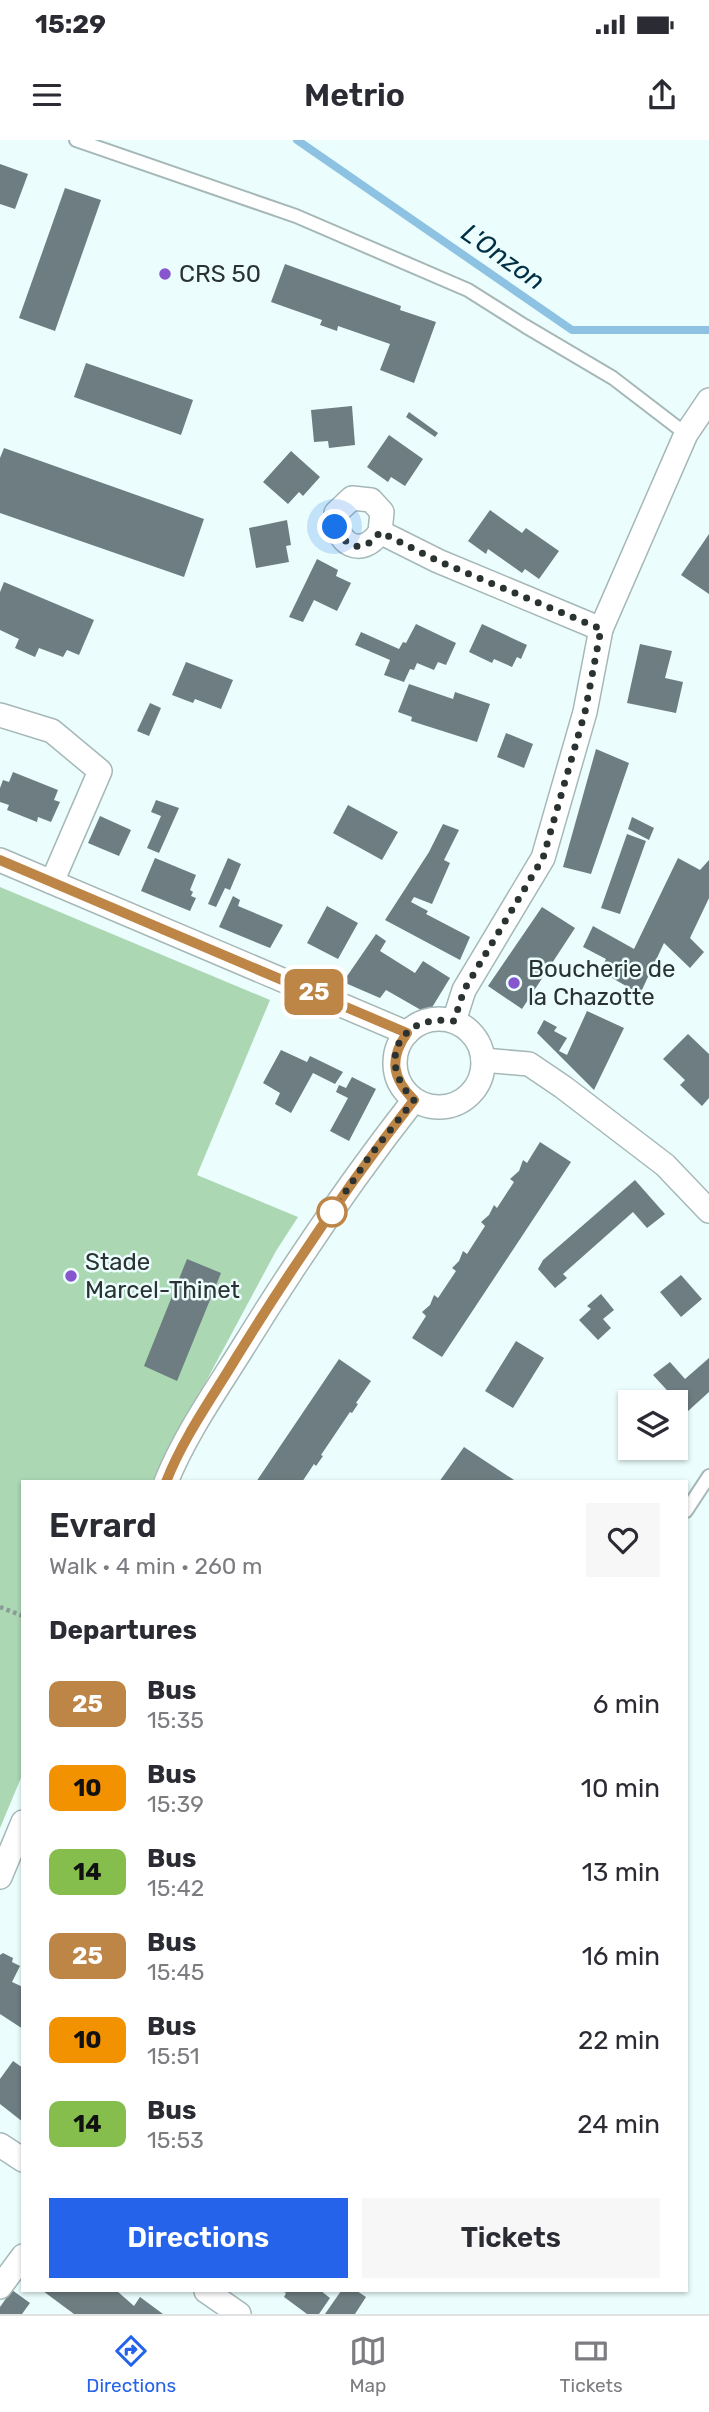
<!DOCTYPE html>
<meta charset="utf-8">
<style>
:root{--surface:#fff;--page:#f7f7f7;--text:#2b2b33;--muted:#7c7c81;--line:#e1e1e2;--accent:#2563eb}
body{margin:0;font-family:Rubik,sans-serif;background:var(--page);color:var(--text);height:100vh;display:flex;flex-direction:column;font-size:26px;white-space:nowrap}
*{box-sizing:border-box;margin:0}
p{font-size:23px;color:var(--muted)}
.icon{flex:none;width:38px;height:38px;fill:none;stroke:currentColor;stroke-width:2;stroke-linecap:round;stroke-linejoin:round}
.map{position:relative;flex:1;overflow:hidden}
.side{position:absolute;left:21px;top:1340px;width:667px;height:812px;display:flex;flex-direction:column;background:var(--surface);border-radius:0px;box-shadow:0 2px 5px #0004}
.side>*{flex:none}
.badge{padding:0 14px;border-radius:10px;font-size:24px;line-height:46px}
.fabs{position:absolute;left:618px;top:1250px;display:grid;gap:14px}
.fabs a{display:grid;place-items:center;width:70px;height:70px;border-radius:0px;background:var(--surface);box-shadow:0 2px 5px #0004;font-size:35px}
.you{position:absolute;width:35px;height:35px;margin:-18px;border:5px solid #fff;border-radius:50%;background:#1a73e8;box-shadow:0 0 0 10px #1a73e833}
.map>.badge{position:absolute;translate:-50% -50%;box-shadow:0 0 0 4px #fff}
h2{padding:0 28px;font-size:26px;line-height:63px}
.round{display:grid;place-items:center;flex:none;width:74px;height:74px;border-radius:0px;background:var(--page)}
.head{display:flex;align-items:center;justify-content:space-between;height:119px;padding:0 28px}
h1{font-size:33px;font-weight:600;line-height:52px}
.button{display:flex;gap:14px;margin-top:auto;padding:14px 28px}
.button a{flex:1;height:80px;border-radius:0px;background:var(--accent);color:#fff;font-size:28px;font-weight:600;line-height:80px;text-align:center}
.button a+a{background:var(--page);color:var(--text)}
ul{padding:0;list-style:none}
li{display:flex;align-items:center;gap:21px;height:84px;padding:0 28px}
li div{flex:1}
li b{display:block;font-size:26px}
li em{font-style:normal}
li .badge{min-width:77px;font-weight:700;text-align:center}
.status{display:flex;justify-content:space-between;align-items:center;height:49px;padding:0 35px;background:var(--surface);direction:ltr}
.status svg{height:19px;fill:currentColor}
header{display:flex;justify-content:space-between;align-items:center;height:91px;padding:0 28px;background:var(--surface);font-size:32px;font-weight:600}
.menu{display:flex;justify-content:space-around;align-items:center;height:98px;border-top:2px solid var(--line);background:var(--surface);font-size:19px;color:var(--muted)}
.menu a{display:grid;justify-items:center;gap:4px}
.menu .current{color:var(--accent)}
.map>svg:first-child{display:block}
.green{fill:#abd7b3}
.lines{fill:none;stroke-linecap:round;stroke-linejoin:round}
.stream{stroke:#8dc2e3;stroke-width:8}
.building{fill:#6d7d81}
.service-casing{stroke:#a5b8b7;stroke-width:16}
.minor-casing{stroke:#a5b8b7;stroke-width:26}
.path{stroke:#8b9998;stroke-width:4.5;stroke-dasharray:3.5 3.5;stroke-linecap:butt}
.service{stroke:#fff;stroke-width:12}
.minor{stroke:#fff;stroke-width:23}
.line-casing{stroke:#fff;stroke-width:16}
.line{stroke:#be8646;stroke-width:10}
.walk{stroke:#2b3332;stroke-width:7;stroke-dasharray:0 12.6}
.poi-dot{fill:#8755cd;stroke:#ebfefd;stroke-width:2.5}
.stop-dot{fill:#fff;stroke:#be8646;stroke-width:3.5}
.labels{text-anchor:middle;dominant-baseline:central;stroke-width:5;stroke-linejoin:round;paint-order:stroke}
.poi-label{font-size:24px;fill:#2b3332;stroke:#ebfefd;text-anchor:start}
.water-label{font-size:26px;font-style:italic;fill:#002f45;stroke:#ebfefd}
</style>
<div class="status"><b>15:29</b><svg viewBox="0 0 49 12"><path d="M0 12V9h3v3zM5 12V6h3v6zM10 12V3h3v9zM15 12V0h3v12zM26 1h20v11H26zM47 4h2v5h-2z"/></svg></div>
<header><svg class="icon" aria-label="menu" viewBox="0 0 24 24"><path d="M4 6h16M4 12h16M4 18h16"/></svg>Metrio<svg class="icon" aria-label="share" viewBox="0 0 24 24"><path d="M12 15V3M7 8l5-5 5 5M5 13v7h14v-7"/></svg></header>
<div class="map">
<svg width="709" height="2174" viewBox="0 0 709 2174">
<rect width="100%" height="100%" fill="#ebfefd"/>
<path class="green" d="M0,747L270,860L197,1035L298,1077L276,1111L152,1342H23V1633L0,1688Z"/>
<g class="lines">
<path class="stream" d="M297,0L572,190H709"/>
</g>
<g class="building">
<path d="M0,24L28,34L15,69L0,64Z"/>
<path d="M65,48L101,60L55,191L19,178Z"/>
<path d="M285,124L401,166L400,170L436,182L414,243L380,230L390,204L338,186L337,191L320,185L322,180L271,162Z"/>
<path d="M86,223L193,260L181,295L74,257Z"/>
<path d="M352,266L355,305L329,308L328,301L314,302L311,270Z"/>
<path d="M409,272L438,293L435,297L406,277Z"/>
<path d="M389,295L423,319L405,346L391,337L388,342L367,327Z"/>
<path d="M4,308L204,379L184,437L0,373V318Z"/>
<path d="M291,311L320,337L303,356L299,352L288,364L263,342Z"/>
<path d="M490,370L522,393L526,388L559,411L539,439L525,429L522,433L488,409L486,414L468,401Z"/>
<path d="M287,380L291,405L286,406L289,422L256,428L249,388Z"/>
<path d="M709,394V454L681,435Z"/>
<path d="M317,419L338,430L336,436L351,443L337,471L314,460L303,482L289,477Z"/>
<path d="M4,442L94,480L79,515L67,510L63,517L39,508L35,517L15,508L19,499L0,490V452Z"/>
<path d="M416,484L456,503L446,525L438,522L434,530L417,523L414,530L410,529L404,542L384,535L390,520L355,505L361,492L399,509L403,502L406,503Z"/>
<path d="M482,484L527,505L521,519L517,517L512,527L494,519L492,523L469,512Z"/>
<path d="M640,504L672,511L665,538L683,542L676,573L627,563Z"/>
<path d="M186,522L233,540L221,569L195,559L193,563L172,555Z"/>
<path d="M409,544L453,559L455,552L490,564L477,602L411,581L412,577L398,572Z"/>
<path d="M150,563L161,568L149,596L137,591Z"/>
<path d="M506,593L533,604L524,628L497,617Z"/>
<path d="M596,609L629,623L591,734L563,727Z"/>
<path d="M13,632L58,650L54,660L60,662L51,682L38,677L37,682L7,670L9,665L0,662V648L3,640L9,642Z"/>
<path d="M156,660L179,668L159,713L147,708L161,676L151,672Z"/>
<path d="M348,665L398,692L382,720L333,693Z"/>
<path d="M100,676L131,690L119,716L88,703Z"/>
<path d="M632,677L654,688L649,700L628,689Z"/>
<path d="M443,684L459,690L444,720L450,723L432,764L414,757L411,762L428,771L426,774L470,797L460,820L385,780L429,712Z"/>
<path d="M627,694L646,701L620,774L601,768Z"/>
<path d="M155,718L196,735L190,750L193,752L191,756L196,758L190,771L141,751Z"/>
<path d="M228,718L241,724L230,750L225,748L216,767L208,764Z"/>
<path d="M678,718L700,730L709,720V758L690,798L704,812L690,828L664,803L640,854L600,831L606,819L583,807L593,786L634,809Z"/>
<path d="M233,756L240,760L238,766L283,785L270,808L219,787Z"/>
<path d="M327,766L358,783L338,819L307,803Z"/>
<path d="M542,767L575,788L522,869L488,846Z"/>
<path d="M376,794L386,801L380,811L415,833L423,821L450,838L428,874L386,850L380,858L343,842Z"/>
<path d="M587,871L624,888L594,950L537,893L544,880L557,887L554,891L567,898L559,911L567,915Z"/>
<path d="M688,894L709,914V958L702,966L680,945L685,940L663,919Z"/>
<path d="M281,910L307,922L310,916L343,932L335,944L313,933L291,973L275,964L280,953L263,943Z"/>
<path d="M352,937L376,949L349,1001L330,991L348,958L336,952L339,945L346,948Z"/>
<path d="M540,1002L571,1022L442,1217L412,1198L426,1176L422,1172L430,1165L434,1155L438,1158L456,1131L452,1128L459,1121L463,1111L467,1114L485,1086L481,1082L489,1075L494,1065L497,1068L514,1042L510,1039L519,1031L523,1020L527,1023Z"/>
<path d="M635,1040L665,1074L647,1088L633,1072L563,1134L567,1138L555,1148L538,1129L543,1120Z"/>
<path d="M187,1119L221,1133L177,1241L144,1226Z"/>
<path d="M681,1135L702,1159L681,1177L660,1152Z"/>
<path d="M601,1154L614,1170L603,1179L611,1188L598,1200L579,1180L591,1169L587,1166Z"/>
<path d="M516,1201L544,1218L513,1268L485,1251Z"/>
<path d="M709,1218V1252L687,1272L653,1235L670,1222L685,1239Z"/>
<path d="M339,1219L371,1241L356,1263L358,1264L352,1273L350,1272L321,1315L323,1316L316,1326L314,1324L302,1342H256Z"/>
<path d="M464,1307L517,1342H439Z"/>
<path d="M3,1813L13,1818L12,1822L20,1826L12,1842L23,1847V1889L0,1874V1815Z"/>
<path d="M13,1921L23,1928V1982L0,1964V1939Z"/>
<path d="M12,2150L30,2163L22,2174H0V2167Z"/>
<path d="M43,2151H117L134,2166L140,2157L163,2174H74Z"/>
<path d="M282,2151H321L330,2158L319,2174H307L284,2157L286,2153Z"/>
<path d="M341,2151H357L366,2157L355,2174H325Z"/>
</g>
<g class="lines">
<defs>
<g id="service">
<path d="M76,0L296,76L468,150L525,186L613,238L686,294"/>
<path d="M686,1371L709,1336"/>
</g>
<g id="minor">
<path d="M380,392C361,420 334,403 336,373L352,358L371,360L382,372L380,392L438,421L601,489"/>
<path d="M0,575L52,591L100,631L52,742"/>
<path d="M0,720L407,893"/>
<circle cx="439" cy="923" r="44"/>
<path d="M454,881L464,850L543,718L585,572L601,489L686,294L709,260"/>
<path d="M483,920L529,924L563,947L665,1025L709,1071"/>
<path d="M166,1342C185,1295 215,1252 242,1209C295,1123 352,1039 414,960"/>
<path d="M0,1737L23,1682"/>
<path d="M0,2005L23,2020"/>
<path d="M0,2147L23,2116"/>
<path d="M206,2151L239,2174"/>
</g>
</defs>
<use href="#service" class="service-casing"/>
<use href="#minor" class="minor-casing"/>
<path class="path" d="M0,1467L23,1476"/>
<use href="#service" class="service"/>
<use href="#minor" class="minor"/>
</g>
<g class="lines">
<defs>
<path id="line" d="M0,720L407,893C389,919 392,938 414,960C350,1042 291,1129 236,1218C212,1258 183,1298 166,1342"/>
</defs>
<use href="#line" class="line-casing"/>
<use href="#line" class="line"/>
<path class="walk" d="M332,1072L369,1017L414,960C375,921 400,873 454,881L464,850L543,718L585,572L601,489L438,421L380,392C364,414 347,409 335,387"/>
</g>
<g class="poi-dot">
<circle cx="165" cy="134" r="7"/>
<circle cx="514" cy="843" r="7"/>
<circle cx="71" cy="1136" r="7"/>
</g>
<circle class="stop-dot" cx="332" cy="1072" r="14"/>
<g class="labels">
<g class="poi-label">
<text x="179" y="134">CRS 50</text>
<text x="528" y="829">Boucherie de<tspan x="528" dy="28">la Chazotte</tspan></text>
<text x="85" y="1122">Stade<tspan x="85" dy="28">Marcel-Thinet</tspan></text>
</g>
<g class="water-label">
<text transform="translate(503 117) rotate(35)">L'Onzon</text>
</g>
</g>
</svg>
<div class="fabs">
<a><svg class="icon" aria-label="layers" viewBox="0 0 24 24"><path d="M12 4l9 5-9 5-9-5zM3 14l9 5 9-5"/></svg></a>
</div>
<div class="you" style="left:335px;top:387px"></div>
<b class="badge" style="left:314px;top:852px;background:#be8646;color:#fff">25</b>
<section class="side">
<div class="head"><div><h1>Evrard</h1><p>Walk · 4 min · 260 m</p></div><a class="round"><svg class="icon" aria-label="heart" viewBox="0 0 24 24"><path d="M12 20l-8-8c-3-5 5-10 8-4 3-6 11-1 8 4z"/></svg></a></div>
<h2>Departures</h2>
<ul>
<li><span class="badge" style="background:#be8646;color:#fff">25</span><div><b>Bus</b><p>15:35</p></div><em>6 min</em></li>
<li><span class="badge" style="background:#f39200;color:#111">10</span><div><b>Bus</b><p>15:39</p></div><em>10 min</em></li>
<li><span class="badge" style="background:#85be4c;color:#111">14</span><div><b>Bus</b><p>15:42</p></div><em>13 min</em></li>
<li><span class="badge" style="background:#be8646;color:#fff">25</span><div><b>Bus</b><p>15:45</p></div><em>16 min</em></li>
<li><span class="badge" style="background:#f39200;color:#111">10</span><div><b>Bus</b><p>15:51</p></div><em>22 min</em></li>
<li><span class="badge" style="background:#85be4c;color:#111">14</span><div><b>Bus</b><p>15:53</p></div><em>24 min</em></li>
</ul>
<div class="button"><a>Directions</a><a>Tickets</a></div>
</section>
</div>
<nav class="menu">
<a class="current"><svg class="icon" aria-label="directions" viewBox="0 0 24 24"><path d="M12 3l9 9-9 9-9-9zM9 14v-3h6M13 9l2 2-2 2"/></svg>Directions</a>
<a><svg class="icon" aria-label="map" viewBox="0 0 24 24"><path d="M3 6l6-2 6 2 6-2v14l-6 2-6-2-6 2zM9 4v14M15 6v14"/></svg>Map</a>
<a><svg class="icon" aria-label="tickets" viewBox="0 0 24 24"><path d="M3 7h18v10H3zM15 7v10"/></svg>Tickets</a>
</nav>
